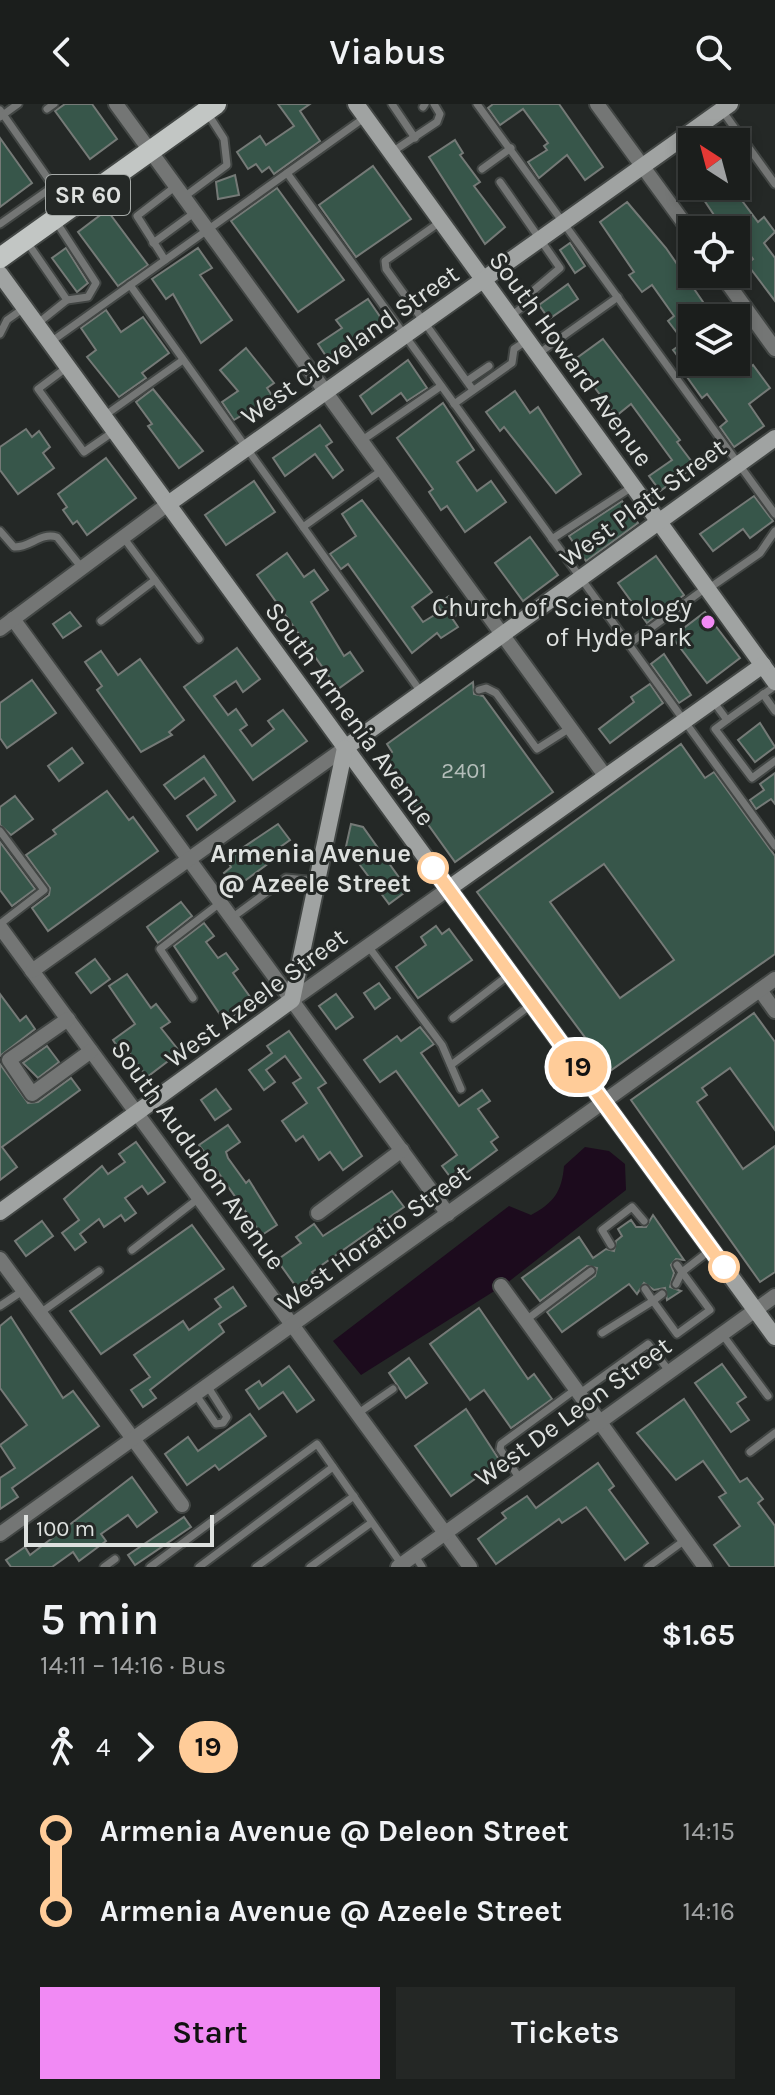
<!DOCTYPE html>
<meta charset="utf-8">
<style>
:root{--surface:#1b1e1c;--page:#242725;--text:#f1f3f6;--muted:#a0a2a3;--line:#393c3b;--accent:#f18af4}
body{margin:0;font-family:Karla,sans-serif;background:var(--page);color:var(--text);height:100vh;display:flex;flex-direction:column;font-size:30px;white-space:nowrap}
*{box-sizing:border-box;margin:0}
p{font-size:26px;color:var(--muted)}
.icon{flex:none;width:44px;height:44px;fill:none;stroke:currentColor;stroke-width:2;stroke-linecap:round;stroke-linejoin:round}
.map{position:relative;height:1463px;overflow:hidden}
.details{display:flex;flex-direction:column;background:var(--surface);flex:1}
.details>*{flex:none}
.badge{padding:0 16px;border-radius:26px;font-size:28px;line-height:52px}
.needle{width:52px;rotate:324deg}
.fabs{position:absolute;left:678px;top:24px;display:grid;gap:16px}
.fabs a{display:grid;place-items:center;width:72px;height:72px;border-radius:0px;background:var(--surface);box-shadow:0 4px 12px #0003,0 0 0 2px var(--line);font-size:40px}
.scale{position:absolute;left:24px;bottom:20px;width:190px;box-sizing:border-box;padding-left:8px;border:4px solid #dee1df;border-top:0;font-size:22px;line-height:28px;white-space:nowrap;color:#dee1df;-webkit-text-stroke:6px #242826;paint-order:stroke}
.map>.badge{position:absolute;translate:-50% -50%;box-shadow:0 0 0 4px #fff}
.legs{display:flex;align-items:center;gap:12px;height:88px;padding:0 40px;font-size:26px}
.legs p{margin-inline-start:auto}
.headline{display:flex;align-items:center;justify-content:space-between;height:136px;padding:0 40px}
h1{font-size:44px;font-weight:600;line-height:60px}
.button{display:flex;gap:16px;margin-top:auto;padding:16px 40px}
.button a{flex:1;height:92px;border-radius:0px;background:var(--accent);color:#111;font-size:32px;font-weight:600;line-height:92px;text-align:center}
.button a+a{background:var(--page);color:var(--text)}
ul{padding:0 40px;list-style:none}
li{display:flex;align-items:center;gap:28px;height:80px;font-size:30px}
li i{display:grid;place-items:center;width:12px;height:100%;margin:0 10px;background:currentColor}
li i::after{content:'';width:20px;height:20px;margin:-10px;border:6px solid;border-radius:50%;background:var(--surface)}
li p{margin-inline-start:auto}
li:first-child i{background:linear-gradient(#0000 50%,currentColor 0)}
li:last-child i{background:linear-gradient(currentColor 50%,#0000 0)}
header{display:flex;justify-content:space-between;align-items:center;height:104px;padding:0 40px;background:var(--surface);font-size:36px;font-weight:600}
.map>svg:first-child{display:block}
.water{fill:#1c0b1d}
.building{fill:#37564a;stroke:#757a77;stroke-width:2;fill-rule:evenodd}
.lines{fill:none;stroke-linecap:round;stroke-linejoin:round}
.lane-casing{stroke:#424644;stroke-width:11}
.street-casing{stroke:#424644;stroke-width:18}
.secondary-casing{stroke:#424644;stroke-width:20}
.primary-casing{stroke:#424644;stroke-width:24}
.lane{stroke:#747675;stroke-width:7}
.street{stroke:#747675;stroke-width:14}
.secondary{stroke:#a0a3a2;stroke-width:16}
.primary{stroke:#c2c6c4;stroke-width:20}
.line-1-casing{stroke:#fff;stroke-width:18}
.line-1{stroke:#fc9;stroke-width:12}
.poi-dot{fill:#f18af4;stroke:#242826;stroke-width:3}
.stop-1-dot{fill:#fff;stroke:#fc9;stroke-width:4}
.labels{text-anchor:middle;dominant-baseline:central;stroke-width:6;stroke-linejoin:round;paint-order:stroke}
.number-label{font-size:22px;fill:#b4beba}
.shield{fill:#242826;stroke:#a6aaa8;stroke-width:2}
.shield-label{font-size:24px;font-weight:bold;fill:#dee1df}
.street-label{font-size:26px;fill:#dee1df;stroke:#242826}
.poi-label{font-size:26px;fill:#dee1df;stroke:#242826;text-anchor:end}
.stop-label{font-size:26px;font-weight:bold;fill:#dee1df;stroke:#242826;text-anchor:end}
</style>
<header><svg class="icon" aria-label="back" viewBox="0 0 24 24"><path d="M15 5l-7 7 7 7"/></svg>Viabus<svg class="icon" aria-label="search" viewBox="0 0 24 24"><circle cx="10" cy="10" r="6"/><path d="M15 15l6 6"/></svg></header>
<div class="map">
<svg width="775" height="1463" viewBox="0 0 775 1463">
<rect width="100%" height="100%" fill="#242826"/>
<path class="water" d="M585,1043L609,1047L625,1060L626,1086L507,1179L502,1173L492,1180L496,1186L361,1271L333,1237L509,1102L531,1111C554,1099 562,1087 564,1062Z"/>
<g class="building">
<path d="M65,0H92L117,35L90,55L55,7Z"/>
<path d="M278,0H310L300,7L320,37L274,70L269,63L262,68L256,60L248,65L237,48L260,32L266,41L294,22Z"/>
<path d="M493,0H559L603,63L585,76L567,51L539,74L528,58L547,46L544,42L548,39L523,5L500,21L488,4Z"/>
<path d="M0,34L32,79L0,103Z"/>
<path d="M455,36L463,49L460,51L480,78L474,82L505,123L485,140L429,53Z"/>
<path d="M373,62L411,115L356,153L319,101Z"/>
<path d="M235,71L239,91L218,95L216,78Z"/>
<path d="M705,82H731L758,118L764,113L775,128L764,139L775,154V197L747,160L753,155L736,132V126H724L698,87Z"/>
<path d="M277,84L344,176L298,208L231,117Z"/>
<path d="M627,98L666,144L714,214H692V258H736V247L748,265L753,261L770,284L749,300L764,322L734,343L720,323L727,317L707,290L702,294L687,273L691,270L673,246L684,238L668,217L674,212L652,181L642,188L629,171L634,168L600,118Z"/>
<path d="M107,106L148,161L118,182L78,128Z"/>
<path d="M570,139L585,162L575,169L560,146Z"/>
<path d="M66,144L88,179L77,188L52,154Z"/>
<path d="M198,144L212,164L200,171L232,216L201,239L173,190L166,195L152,175Z"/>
<path d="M568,180L578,195L549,215L539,201Z"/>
<path d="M368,195L383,217L328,255L318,240L342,224L336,216Z"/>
<path d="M106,206L121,228L143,213L169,249L142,269L146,274L119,293L87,253L96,246L81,224Z"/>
<path d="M603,235L680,336L677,338L695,362L660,387L649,372L672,356L631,300L616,312L574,256Z"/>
<path d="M246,244L274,279L267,284L273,293L234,316L222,298L238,287L220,266Z"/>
<path d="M408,256L427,284L407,297L401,289L372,310L360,292Z"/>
<path d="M153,285L203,347L179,364L148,322L152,320L136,298Z"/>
<path d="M515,287L530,309L538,303L581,370L556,389L504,323L500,327L486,308Z"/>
<path d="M443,299L474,346L457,358L477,387L491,377L506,398L465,428L447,402L441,406L429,388L433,385L397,334Z"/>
<path d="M320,321L332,338L326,342L343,366L333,374L315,350L285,372L273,354Z"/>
<path d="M26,325L32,333L39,327L50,343L43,349L54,364L18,390L0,366V343Z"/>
<path d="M106,354L136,394L87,431L77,417L73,420L63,406L67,403L58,390Z"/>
<path d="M254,377L275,408L226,441L205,411Z"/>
<path d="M754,392L773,417L750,434L743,425L713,447L700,430Z"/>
<path d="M362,396L432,488L412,503L423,518L441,507L437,500L449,492L461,509L452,514L458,523L441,534L437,529L412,549L348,460L341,465L330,450L356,432L342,410Z"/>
<path d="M622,397L638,419L586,457L569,432Z"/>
<path d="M530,433L558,471L523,497L495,459Z"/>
<path d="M287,449L304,473L314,466L328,486L311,498L344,552L350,548L363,567L338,585L257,471Z"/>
<path d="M656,452L684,491L647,519L618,479Z"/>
<path d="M70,508L81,522L63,534L53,520Z"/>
<path d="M705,508L740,554L707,579L672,533Z"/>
<path d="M237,544L260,575L243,588L236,577L214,592L228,611L236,605L247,621L240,626L252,642L274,625L268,617L283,606L307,637L253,676L184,583Z"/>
<path d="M101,547L118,571L140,555L184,616L169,628L172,631L141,648L97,586L102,582L85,558Z"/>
<path d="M664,550L691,591L679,599L651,560Z"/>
<path d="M32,576L56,609L7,644L0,634V599Z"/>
<path d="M473,578L474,590L483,592L553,688L455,758L381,655L392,648L387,640Z"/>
<path d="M650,580L663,599L610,639L599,625L634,598L631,593Z"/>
<path d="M760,619L775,643L755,658L738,636Z"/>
<path d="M681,640L705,674L714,668L775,752V850L610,967L477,788ZM604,760L674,856L620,894L550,798Z"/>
<path d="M72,644L83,659L59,677L48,662Z"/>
<path d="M204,652L235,697L197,726L187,712L216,691L204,674L175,695L164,681Z"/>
<path d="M775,669V700L771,695L756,705L750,696L764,686L760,680Z"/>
<path d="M107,687L129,716L133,713L158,747L48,827L32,804L49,791L50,784L26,751L56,730L53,726Z"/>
<path d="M15,692L33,715L11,731L0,721V703Z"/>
<path d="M278,720L290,736L269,751L273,756L235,784L224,769L231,763L226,755Z"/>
<path d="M351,720L363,723L408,786L389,800L351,749L345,747Z"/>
<path d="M0,738L35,785L12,802L0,786Z"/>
<path d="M181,798L192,812L158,839L147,823Z"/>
<path d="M204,819L214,832L206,838L218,854L226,849L238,865L233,869L253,897L225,918L174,842Z"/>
<path d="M436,822L442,830L449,825L472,856L418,894L396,863L426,841L421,833Z"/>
<path d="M95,855L110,875L91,889L76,869Z"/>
<path d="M127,870L151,904L156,900L170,918L161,924L180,948L147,973L128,947L123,951L113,936L135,920L109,882Z"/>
<path d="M379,879L390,894L375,905L364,889Z"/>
<path d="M0,890L20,917L26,912L35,925L0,952Z"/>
<path d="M336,890L353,913L336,925L319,902Z"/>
<path d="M754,909L775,938V1026L730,964L702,984L707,991L697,998L743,1065L775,1042V1168L760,1178L631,996Z"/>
<path d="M420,923L434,940L421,949L459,1002L482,986L490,997L478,1005L498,1033L491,1038L497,1046L454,1078L442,1062L457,1051L396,967L380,978L364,956L397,932L401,937Z"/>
<path d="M289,927L326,979L318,984L362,1052L343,1066L330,1048L319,1056L303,1032L296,1037L282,1017L307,999L293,979L301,974L285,952L266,966L275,978L264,986L249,966L272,949L267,942Z"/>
<path d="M47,942L59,958L38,974L23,959Z"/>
<path d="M0,960L28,999L38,998L71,974L80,986L2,1043L17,1063L0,1076Z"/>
<path d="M216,985L231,1005L215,1016L201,996Z"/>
<path d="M228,1021L240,1038L226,1048L228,1054L246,1079L249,1076L277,1121L262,1131L215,1064L209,1069L198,1054L205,1049L199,1041Z"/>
<path d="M136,1038L165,1078L148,1090L142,1082L125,1094L136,1109L125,1117L121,1111L104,1123L99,1115L80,1130L86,1138L75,1146L62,1129L79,1116L64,1095L102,1062L108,1070L125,1058L119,1050Z"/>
<path d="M392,1087L404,1103L312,1168L314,1171L297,1184L277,1156L301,1139L296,1133L314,1120L323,1132Z"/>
<path d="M653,1111L684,1156L676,1155L671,1161L674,1169L670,1183L681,1187L667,1196L665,1184L654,1186L644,1179L637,1190L629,1180L562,1228L547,1208L595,1172L597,1164L587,1162L540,1197L522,1174L579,1133L593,1154L606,1145L614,1147L616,1137L622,1132L618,1125L631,1116L636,1123H646Z"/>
<path d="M42,1117L53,1132L26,1152L15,1137Z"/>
<path d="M192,1121L224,1165L101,1250L70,1207Z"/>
<path d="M233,1183L246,1202L219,1220L224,1228L150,1286L156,1294L143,1303L131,1286L150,1273L134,1251L183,1217L189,1226L221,1203L215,1195Z"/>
<path d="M479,1204L528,1275L534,1270L552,1295L511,1324L484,1286L470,1296L430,1240Z"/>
<path d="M11,1213L63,1294L73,1287L99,1322L12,1384L18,1393L0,1405V1374L15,1364L0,1341L27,1321L0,1284V1222Z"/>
<path d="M409,1254L427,1279L406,1294L389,1269Z"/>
<path d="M722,1260L746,1293L737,1299L749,1316L731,1328L695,1279Z"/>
<path d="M289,1262L314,1296L297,1308L283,1288L259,1305L246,1286L259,1277L262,1282Z"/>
<path d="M684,1295L740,1378L747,1374L763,1395L758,1399L775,1422V1463H730L714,1441L740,1422L719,1393L726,1389L703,1357L676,1376L637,1329Z"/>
<path d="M466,1305L500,1357L451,1392L415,1342Z"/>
<path d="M250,1310L266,1332L219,1366L215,1361L187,1381L165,1350L188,1333L198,1347Z"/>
<path d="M598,1359L614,1382L609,1386L648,1439L625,1456L586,1403L562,1419L559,1415L496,1460L478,1435L506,1414L502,1409L527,1392L536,1404Z"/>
<path d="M132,1373L157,1408L137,1423L128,1411L101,1430L106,1437L79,1457L73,1448L52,1463H11L6,1456L25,1443L30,1451Z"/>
<path d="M184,1413L191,1423L135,1461L128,1451Z"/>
</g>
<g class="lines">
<defs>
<g id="lane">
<path d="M392,0L415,34"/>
<path d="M477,0L775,410"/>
<path d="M423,3L425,0"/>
<path d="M47,5L54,0"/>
<path d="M721,5L775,80"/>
<path d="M0,6L68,103"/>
<path d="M0,13L18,0"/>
<path d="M392,48L437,18L440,10L434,0"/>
<path d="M482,65L511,44"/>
<path d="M287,69L775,742"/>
<path d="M500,78L560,164L533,187V195L511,212"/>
<path d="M184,93L227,61L224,35L208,10"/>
<path d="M55,116L96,179L88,193L67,196"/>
<path d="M440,118L385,157L386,165L473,286"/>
<path d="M0,120L54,82"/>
<path d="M27,138L67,196L37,220"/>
<path d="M153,139L194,109"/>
<path d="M165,156L137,112L176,82"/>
<path d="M130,181L421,588"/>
<path d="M0,230L7,216L24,204"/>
<path d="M52,237L364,14"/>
<path d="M538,250L618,193"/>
<path d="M66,264L38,285L84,348L113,328"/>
<path d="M467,277L489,262"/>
<path d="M454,300L512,259L514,245L526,237"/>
<path d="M104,312L183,256"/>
<path d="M361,337L441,282"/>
<path d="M303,423L382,366"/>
<path d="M0,427L14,443C30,444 40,428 57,433L82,464"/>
<path d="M123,433L199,535"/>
<path d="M552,435L632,383"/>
<path d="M708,485L760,449L775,427"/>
<path d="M101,517L155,476"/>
<path d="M629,540L707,483"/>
<path d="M479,586L486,584L496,589L537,645L570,624"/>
<path d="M763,590L775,607"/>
<path d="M713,597L727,616L775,582"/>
<path d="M727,616L715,625L752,674L775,657"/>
<path d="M0,727L44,786L0,820"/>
<path d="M233,813L286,774L317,777"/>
<path d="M368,842L442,941L461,985"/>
<path d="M193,894L160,845L220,799"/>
<path d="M453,914L510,870"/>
<path d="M451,961L532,900"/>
<path d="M611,1141L602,1126L632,1103L644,1117"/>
<path d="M132,1146L199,1094"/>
<path d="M676,1180L682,1168L677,1161"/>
<path d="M662,1190L653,1197L677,1230L710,1206L682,1168L709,1147"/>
<path d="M0,1202L24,1186"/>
<path d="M40,1209L99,1167"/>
<path d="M526,1216L591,1167"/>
<path d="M602,1229L653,1197L645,1185"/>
<path d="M722,1230L768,1292"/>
<path d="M580,1289L648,1240L670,1268"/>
<path d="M196,1291L216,1320L223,1319L227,1313L208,1283"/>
<path d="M357,1310L393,1285"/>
<path d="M750,1348L775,1329"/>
<path d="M520,1375L500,1345L501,1340L576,1285"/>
<path d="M415,1452L422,1463"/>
<path d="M104,1463L115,1455"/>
<path d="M150,1463L317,1340L402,1461"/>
<path d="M199,1463L333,1363"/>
<path d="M256,1463L354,1392"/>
<path d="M310,1463L371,1419"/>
<path d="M648,1463L685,1436"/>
</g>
<g id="street">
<path d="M116,0L606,673"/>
<path d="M597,0L692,130"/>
<path d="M721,170L775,245"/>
<path d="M13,515L448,1110"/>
<path d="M0,525L168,400"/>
<path d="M0,823L470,1463"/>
<path d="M32,867L345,644"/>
<path d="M760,886L775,907"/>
<path d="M292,896L448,785"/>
<path d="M68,915L9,956L32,990L91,947"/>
<path d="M318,1109L402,1046"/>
<path d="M0,1155L182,1401"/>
<path d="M501,1182L705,1463"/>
<path d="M0,1430L775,875"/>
<path d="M398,1463L775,1192"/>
</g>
<g id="secondary">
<path d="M356,0L775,578"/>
<path d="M0,170L775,1233"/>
<path d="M168,400L730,0"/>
<path d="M345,644L775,334"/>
<path d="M448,785L763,561"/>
<path d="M0,1108L292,896L345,644"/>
</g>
<path id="primary" d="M0,154L216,0"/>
</defs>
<use href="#lane" class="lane-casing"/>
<use href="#street" class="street-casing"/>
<use href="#secondary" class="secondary-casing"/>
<use href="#primary" class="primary-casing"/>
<use href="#lane" class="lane"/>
<use href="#street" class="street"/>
<use href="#secondary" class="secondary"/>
<use href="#primary" class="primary"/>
</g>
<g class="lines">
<defs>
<path id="line-1" d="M433,764L724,1163"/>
</defs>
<use href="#line-1" class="line-1-casing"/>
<use href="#line-1" class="line-1"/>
</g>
<circle class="poi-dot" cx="708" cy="518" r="8"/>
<g class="stop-1-dot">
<circle cx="433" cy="764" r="14"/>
<circle cx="724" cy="1163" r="14"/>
</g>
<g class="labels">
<g class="number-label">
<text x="464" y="667">2401</text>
</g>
<rect class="shield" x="46" y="71" width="84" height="40" rx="6"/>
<g class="shield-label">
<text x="88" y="91">SR 60</text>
</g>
<g class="street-label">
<text transform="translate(350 241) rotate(-35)">West Cleveland Street</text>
<text transform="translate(571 255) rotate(54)">South Howard Avenue</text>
<text transform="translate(643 399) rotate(-36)">West Platt Street</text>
<text transform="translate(350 610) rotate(54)">South Armenia Avenue</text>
<text transform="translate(256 894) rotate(-36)">West Azeele Street</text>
<text transform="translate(198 1051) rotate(54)">South Audubon Avenue</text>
<text transform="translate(374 1134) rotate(-36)">West Horatio Street</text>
<text transform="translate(573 1308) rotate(-36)">West De Leon Street</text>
</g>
<g class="poi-label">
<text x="692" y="503">Church of Scientology<tspan x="692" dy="30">of Hyde Park</tspan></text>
</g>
<g class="stop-label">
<text x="411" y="749">Armenia Avenue<tspan x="411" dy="30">@ Azeele Street</tspan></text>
</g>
</g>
</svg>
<div class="fabs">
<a><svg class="needle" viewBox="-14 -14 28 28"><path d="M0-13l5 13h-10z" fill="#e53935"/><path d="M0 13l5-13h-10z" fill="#a0a2a3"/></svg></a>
<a><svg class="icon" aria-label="locate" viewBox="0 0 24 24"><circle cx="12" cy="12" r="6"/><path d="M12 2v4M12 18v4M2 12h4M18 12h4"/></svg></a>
<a><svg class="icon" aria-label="layers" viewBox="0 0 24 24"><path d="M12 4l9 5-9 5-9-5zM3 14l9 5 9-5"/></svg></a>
</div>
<div class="scale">100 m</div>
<b class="badge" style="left:578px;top:963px;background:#fc9;color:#111">19</b>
</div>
<section class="details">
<div class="headline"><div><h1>5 min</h1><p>14:11 – 14:16 · Bus</p></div><b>$1.65</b></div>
<div class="legs"><svg class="icon" aria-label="walk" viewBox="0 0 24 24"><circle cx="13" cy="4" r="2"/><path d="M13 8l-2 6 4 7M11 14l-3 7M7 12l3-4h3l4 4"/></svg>4<svg class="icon" aria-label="forward" viewBox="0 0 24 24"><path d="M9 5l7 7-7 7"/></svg><b class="badge" style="background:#fc9;color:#111">19</b></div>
<ul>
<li><i style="color:#fc9"></i><b>Armenia Avenue @ Deleon Street</b><p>14:15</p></li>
<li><i style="color:#fc9"></i><b>Armenia Avenue @ Azeele Street</b><p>14:16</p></li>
</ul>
<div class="button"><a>Start</a><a>Tickets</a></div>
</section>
